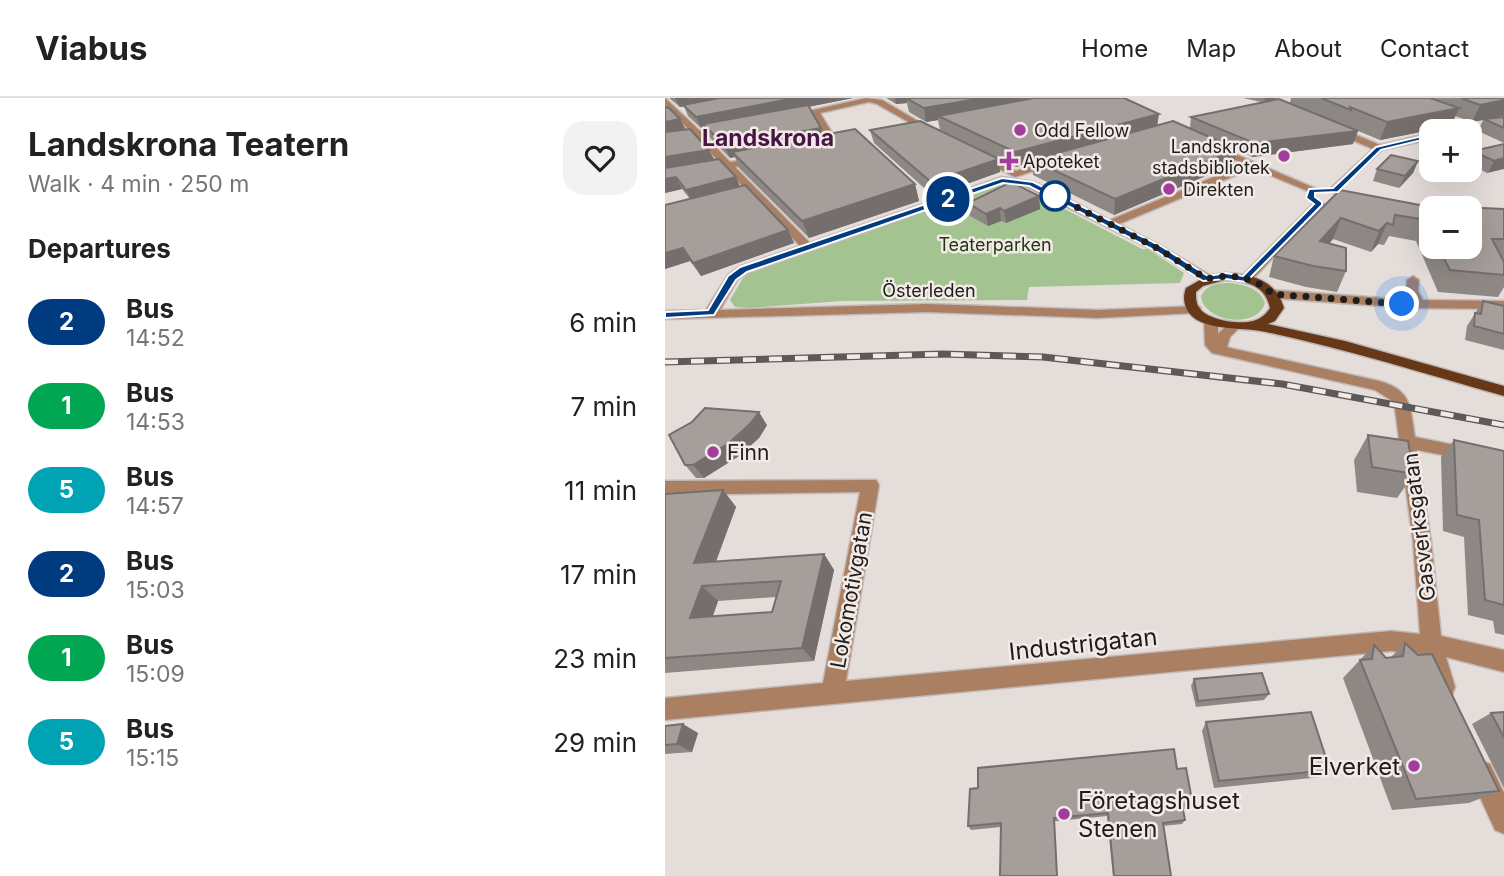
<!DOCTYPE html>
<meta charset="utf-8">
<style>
:root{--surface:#fff;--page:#f2f2f2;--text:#222;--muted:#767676;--line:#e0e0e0}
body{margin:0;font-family:Inter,sans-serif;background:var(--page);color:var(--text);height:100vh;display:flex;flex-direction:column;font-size:26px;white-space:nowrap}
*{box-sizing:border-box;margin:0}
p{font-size:23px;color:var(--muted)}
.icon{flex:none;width:38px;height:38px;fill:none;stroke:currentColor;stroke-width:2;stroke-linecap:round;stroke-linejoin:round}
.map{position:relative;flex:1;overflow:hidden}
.sheet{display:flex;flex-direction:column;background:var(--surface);width:665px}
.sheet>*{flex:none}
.badge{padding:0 14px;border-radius:23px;font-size:24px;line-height:46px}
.buttons{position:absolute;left:754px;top:21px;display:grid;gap:14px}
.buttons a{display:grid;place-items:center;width:63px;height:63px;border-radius:14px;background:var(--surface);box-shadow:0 7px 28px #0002;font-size:35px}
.you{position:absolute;width:35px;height:35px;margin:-18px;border:5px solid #fff;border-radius:50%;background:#1a73e8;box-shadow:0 0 0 10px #1a73e833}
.map>.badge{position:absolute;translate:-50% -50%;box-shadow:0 0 0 4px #fff}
h2{padding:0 28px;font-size:26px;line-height:63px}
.round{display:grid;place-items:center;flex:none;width:74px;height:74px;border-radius:21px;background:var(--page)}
.head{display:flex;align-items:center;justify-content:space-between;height:119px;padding:0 28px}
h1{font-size:33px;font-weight:700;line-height:52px}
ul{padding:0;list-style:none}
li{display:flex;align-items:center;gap:21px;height:84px;padding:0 28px}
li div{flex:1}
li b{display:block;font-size:26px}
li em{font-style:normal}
li .badge{min-width:77px;font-weight:700;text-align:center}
header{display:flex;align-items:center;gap:42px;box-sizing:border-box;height:98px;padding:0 35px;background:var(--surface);border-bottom:2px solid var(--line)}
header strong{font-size:33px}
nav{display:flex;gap:38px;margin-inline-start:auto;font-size:24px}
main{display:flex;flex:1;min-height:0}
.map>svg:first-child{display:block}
.green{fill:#a3c491}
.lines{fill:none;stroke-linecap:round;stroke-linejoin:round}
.minor-casing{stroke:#c1bab8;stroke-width:3}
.major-casing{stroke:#c1bab8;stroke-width:3}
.minor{fill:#ab7f62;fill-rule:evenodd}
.major{fill:#663818;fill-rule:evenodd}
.rail-casing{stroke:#5d5958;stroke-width:7}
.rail{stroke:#f2eae7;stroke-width:4.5;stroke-dasharray:13;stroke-linecap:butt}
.wall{fill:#8e8885;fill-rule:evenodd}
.shaded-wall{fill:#746f6c}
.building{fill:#a59e9b;stroke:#746f6c;stroke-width:2;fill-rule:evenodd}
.line{fill:#003b80;stroke:#fff;stroke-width:2}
.walk{stroke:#1f1d1c;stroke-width:7;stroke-dasharray:0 12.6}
.poi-dot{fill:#a43c9e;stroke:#f2eae7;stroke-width:2.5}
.stop-dot{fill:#fff;stroke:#003b80;stroke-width:3.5}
.labels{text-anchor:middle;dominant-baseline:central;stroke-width:5;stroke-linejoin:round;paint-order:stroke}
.far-poi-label{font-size:18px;fill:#1f1d1c;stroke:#f2eae7;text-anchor:start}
.far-park-label{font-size:18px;fill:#1f380c;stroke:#f2eae7}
.far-street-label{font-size:18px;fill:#1f1d1c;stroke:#f2eae7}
.poi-label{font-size:21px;fill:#1f1d1c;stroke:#f2eae7;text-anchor:start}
.street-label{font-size:21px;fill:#1f1d1c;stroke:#f2eae7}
.far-district-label{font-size:23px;font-weight:bold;fill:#471545;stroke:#f2eae7}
.near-street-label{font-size:24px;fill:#1f1d1c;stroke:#f2eae7}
.near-poi-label{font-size:24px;fill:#1f1d1c;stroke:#f2eae7;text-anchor:end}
</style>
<header>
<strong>Viabus</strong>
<nav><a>Home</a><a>Map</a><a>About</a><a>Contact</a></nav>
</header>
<main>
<section class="sheet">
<div class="head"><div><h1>Landskrona Teatern</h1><p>Walk · 4 min · 250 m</p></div><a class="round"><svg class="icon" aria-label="heart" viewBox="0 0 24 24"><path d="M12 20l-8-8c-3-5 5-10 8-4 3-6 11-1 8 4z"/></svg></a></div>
<h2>Departures</h2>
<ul>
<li><span class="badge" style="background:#003b80;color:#fff">2</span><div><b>Bus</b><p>14:52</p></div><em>6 min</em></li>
<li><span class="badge" style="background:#00a651;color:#fff">1</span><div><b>Bus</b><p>14:53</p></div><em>7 min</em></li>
<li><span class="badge" style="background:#00a3b4;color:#fff">5</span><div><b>Bus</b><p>14:57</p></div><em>11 min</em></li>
<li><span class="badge" style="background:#003b80;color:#fff">2</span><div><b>Bus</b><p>15:03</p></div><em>17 min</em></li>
<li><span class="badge" style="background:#00a651;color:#fff">1</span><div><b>Bus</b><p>15:09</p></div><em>23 min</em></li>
<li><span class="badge" style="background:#00a3b4;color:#fff">5</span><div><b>Bus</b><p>15:15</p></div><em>29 min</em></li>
</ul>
</section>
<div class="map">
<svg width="839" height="778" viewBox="0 0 839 778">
<rect width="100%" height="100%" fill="#e4ddda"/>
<g class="green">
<path d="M333,88H355L477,151H483L519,175L515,185L364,189L362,202L177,203L85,210L70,209L65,202L78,180L87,173Z"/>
<path d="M566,185C581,187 595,191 600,205C592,232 538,224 536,198C542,186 554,185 566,185Z"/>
</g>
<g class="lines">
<defs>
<g id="minor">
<path d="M0,0L35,33L67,28V32L39,37L65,64L98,60V64L70,69L145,145L337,79L369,84L445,122L580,66L546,52V48L549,47L654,92L645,94L588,70L454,126L496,148L546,178L548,181L542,185L488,152L362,89L338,85L82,175L72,182L55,212L262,206L433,212L534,208L536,211L529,215L433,220L262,214L0,221V213L41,212L63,177L74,169L135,148L61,71L0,81V75L56,66L31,39L0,45V39L26,34L0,7Z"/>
<path d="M201,0L217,2L273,35L266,37L212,6L204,4L155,15L175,48L170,51L165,48L147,17L126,21L122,18Z"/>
<path d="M718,0H730L810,30L803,32Z"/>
<path d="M666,29H672L715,47L766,35V41L717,52L670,95L666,94V90L708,51L666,33Z"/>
<path d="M313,54L351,73L391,61L396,64L350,79L310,59L308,57Z"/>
<path d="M650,104L659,106L585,184H577V178Z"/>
<path d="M748,178L754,182L753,193L758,202L839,203V211L743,210L607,200L601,196L607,192L745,202L741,193L742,182Z"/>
<path d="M546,218L553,222V236L564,225H574L576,228L565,239L562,249L565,250L714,283C747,292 745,309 750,339L839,357V369L752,352L766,443L776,538L839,552V574L781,559L790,589L787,597L779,600L771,597L758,556L726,553L0,622V600L158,585L195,394L0,397V383L211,382L214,387L181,583L726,533L755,536L748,443L729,304L710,292L547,255L540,247L539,222Z"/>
<path d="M816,663L825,666L839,695V736L830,732L804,675L807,666Z"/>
</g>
<path id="major" d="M560,175C587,176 611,182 619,210L610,223L603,226L680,243L839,288V298C760,276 681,251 601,234C578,229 553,233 532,222C521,215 516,203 521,190L542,178ZM560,182C582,183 600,187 605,210C601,216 596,221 588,223C574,227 536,222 532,205C531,202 531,198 531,194L538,188Z"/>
</defs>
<use href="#minor" class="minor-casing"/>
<use href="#major" class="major-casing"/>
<use href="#minor" class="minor"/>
<use href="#major" class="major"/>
<defs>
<path id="rail" d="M0,264L278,256L378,259L617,286L839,327"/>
</defs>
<use href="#rail" class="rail-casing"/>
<use href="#rail" class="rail"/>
</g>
<g class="wall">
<path d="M4,0H188L143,9L158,37L250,86L254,103L144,140L74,70L70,59L65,60L44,39L40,29L36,30L23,18L19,8L15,9Z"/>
<path d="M221,0H459L493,27L525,30L526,19L596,4L578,0H612L605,2L625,5L626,0H839L826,21L839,19V45L813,33L818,22L807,24L790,18L786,28L715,42L681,28L688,46L587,59L572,52L569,66L449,117L368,77L367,64L351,69L275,32L273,22L261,24L244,14L242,5L231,6Z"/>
<path d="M0,9L15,21L20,31L75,89L123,132L129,145L36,178L25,163L0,171L25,101L17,91L0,95Z"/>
<path d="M205,32L334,61L335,74L268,98L209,45Z"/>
<path d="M839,46L822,75L805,66V59L808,53Z"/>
<path d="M753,63L748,75L734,90L708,83L712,71Z"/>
<path d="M675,92L755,107L839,111V189L833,199L773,194L751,143L724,138L719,147L713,146L706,154L668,141L664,146L681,173L672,194L641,189L604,179L609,158ZM766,110L805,149H766Z"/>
<path d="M374,98L375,111L341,125L336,123L323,128L305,118L303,105Z"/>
<path d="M818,203L839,208V252L800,242L802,228Z"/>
<path d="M102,327L94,340L74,358L39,380H31L20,367Z"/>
<path d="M703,337L749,376L732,400L692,394L689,362Z"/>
<path d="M789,342L839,353V537L830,535L828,523L803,517L799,439L778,433L776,359Z"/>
<path d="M58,392L71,409L51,464L159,456L169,472L149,563L0,575V396ZM111,499L107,514L48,518L53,503Z"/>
<path d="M740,545L834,693L804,705L727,712L678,580L709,547L721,560L726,559Z"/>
<path d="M529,581L604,596L599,602L531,609L526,588Z"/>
<path d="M839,614V690L807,626L826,615Z"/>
<path d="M541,624L665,672L656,679L549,690L537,633Z"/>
<path d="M0,628L33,635L27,654L0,656Z"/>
<path d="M512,671L528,707L525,711H518L520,722L517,726L498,728L506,778H448L442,718L306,732L303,728Z"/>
</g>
<g class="shaded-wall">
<path d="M10,0H66L15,9Z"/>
<path d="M130,0H188L42,29L38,26L40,29L36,30L31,19Z"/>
<path d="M230,0H279H241L242,5L231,6Z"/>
<path d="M318,0H392L273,18V22L261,24L259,10Z"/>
<path d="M600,0H612L599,5Z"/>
<path d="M839,2V18L807,24L815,7Z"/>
<path d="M794,10L786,28L715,42L722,24Z"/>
<path d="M494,16L492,29L367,62V64L351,69L350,54Z"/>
<path d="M15,21L21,32L0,37V24Z"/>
<path d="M156,30L160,43L67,54L70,59L65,60L59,47Z"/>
<path d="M693,33L688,46L587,59L589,45Z"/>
<path d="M572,51L569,66L449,117L450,101Z"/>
<path d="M44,52L50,63L0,72V59Z"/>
<path d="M839,60V71L822,75L829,63Z"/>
<path d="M334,61L335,74L268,98L266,84Z"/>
<path d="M753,63L748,75L734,90L740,78Z"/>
<path d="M11,79L17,91L0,95V81Z"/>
<path d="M71,79L76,91L27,104L21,92Z"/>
<path d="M250,86L254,103L144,140L137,123Z"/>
<path d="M374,98L375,111L341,125L339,113Z"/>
<path d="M335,110L336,123L323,128L321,116Z"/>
<path d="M676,120L668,141L648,164L655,143Z"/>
<path d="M722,125L713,146L706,154L714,133Z"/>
<path d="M123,132L129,145L36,178L28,165Z"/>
<path d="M18,150L25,163L0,171V155Z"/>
<path d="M94,314L102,327L94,340L74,358L39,380L28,367Z"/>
<path d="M58,392L71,409L44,481L29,465Z"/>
<path d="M159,456L169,472L149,563L137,550Z"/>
<path d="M37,488L53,503L42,534L25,520Z"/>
<path d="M18,626L33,635L27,654L12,646Z"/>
</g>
<g class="building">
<path d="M54,0H130L31,19L18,7Z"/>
<path d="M241,0H318L259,10Z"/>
<path d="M369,0H459L494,16L350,54L273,18Z"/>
<path d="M656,0H765L794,10L722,24L685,9L686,12Z"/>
<path d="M796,0H839V2L815,7Z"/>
<path d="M614,1L693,33L589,45L526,19Z"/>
<path d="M143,7L156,30L59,47L38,26Z"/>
<path d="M0,9L4,10L15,21L0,24Z"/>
<path d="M839,19V30L819,21Z"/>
<path d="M255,23L334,61L266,84L205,32Z"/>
<path d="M508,23L572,51L450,101L367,62Z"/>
<path d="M25,31L44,52L0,59V34Z"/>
<path d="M190,31L250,86L137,123L67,54Z"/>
<path d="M839,46V60L829,63L808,53Z"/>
<path d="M726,57L753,63L740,78L712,71Z"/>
<path d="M54,61L71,79L21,92L11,79L0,81V70Z"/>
<path d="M346,84L374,98L339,113L335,110L321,116L303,105Z"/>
<path d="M80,87L123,132L28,165L18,150L0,155V107Z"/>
<path d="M675,92L755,107L839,111V141H827L839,164V177L785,172L773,149H805V110H766V134L761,122L730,117L728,127L722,125L714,133L676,120L655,143L681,150V173L648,168L609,158Z"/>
<path d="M818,203L839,208V236L809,228L810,215L816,216Z"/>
<path d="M40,310L94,314L85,326L64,345L28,367H20L4,337L27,324Z"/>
<path d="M703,337L743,343L749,376L707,369Z"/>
<path d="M789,342L839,353V507L820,502L814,422L792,417Z"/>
<path d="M58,392L29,465L159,456L137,550L0,560V396ZM116,483L107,514L25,520L37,488Z"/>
<path d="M740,545L753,557L767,556L834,693L751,701L695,562L707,561L709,547L721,560L738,558Z"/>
<path d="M597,575L604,596L533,603L529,581Z"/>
<path d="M646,614L665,672L554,683L541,624Z"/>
<path d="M839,614V639L826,615Z"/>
<path d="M18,626L12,646L0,647V628Z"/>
<path d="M509,651L512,671L521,670L528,707H517L520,722L498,725L506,778H449L443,715L389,720L392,778H335L336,725L303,728L305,691L313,690V670Z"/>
</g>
<path class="line" d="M766,36L769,39L716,52L673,94L650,95V99L657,104V107L581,184L561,181L538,183L489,152L364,88L338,85L82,174L71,182L49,217L0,220V214L43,212L63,178L75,169L337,80L368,84L496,148L543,178L561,175L578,178L649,106L641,100L644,91L668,90L711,49Z"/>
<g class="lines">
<path class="walk" d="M390,98L492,150L542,181C564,175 591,179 607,196L737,206"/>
</g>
<g class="poi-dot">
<circle cx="355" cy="32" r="7"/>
<circle cx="619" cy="58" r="7"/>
<path d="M340.5 52.5h7v7h7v7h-7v7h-7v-7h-7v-7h7z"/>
<circle cx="504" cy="91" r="7"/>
<circle cx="48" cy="354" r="7"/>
<circle cx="749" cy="668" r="7"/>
<circle cx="399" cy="716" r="7"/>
</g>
<circle class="stop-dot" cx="390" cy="98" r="14"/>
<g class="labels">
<g class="far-poi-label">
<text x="369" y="32">Odd Fellow</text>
<text x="605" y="48" text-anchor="end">Landskrona<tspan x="605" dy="21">stadsbibliotek</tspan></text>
<text x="358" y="63">Apoteket</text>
<text x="518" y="91">Direkten</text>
</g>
<g class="far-park-label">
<text x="330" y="146">Teaterparken</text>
</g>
<g class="far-street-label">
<text x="264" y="192">Österleden</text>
</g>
<g class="poi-label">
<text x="62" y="354">Finn</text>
</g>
<g class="street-label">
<text transform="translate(754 429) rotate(-97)">Gasverksgatan</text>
<text transform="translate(186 492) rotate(-80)">Lokomotivgatan</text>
</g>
<g class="far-district-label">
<text x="103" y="40">Landskrona</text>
</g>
<g class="near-street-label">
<text transform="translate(418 546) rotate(-6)">Industrigatan</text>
</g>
<g class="near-poi-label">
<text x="735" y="668">Elverket</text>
<text x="413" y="702" text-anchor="start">Företagshuset<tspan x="413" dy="28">Stenen</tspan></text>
</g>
</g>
</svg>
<div class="buttons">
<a>+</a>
<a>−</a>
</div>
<div class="you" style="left:737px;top:206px"></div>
<b class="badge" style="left:283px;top:101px;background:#003b80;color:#fff">2</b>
</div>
</main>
